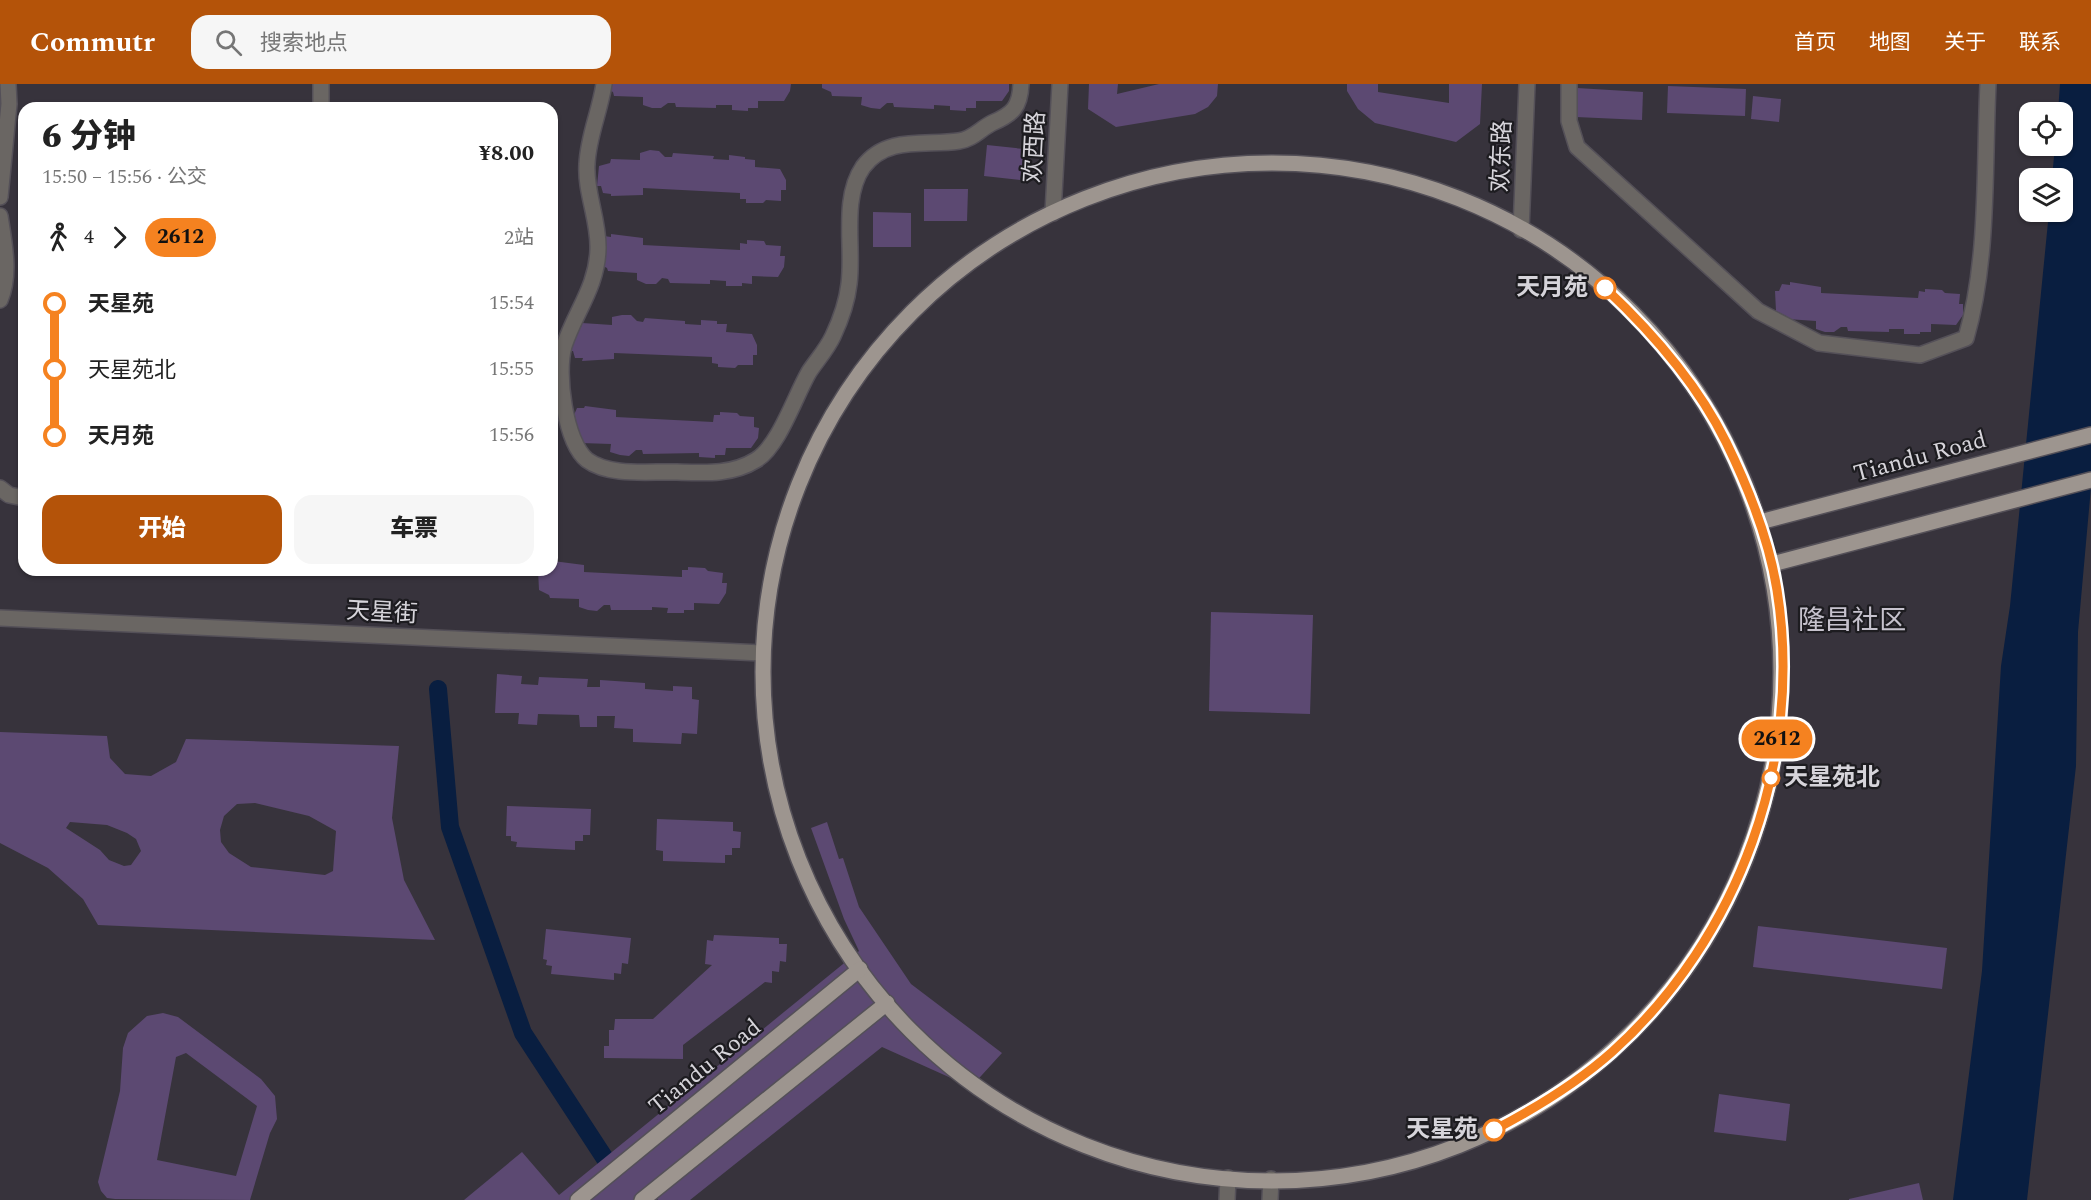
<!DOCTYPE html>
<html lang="zh">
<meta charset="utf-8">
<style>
:root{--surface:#fff;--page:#f6f6f6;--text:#222;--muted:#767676;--accent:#b45309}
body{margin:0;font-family:Spectral,"Noto Sans SC",serif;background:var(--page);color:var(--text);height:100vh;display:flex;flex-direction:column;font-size:22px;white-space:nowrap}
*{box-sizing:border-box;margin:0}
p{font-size:20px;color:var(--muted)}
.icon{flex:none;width:33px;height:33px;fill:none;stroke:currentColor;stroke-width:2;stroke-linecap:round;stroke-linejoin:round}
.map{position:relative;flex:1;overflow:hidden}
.drawer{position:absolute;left:18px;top:18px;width:540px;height:474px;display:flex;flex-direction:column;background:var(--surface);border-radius:18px;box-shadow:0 2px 4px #0004}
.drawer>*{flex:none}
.badge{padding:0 12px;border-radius:20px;font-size:21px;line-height:39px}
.controls{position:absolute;left:2019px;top:18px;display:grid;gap:12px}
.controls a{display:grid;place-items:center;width:54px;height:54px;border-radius:12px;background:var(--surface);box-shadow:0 2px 4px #0004;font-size:30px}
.map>.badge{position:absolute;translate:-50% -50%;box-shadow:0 0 0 3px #fff}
.legs{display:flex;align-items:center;gap:9px;height:66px;padding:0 24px;font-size:20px}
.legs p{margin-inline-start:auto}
.summary{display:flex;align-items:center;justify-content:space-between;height:102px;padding:0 24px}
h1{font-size:33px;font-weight:800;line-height:45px}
.button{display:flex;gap:12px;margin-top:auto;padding:12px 24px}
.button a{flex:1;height:69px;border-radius:18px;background:var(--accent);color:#fff;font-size:24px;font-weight:800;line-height:69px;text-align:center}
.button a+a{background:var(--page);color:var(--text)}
ul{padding:0 24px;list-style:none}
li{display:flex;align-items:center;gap:21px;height:66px;font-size:22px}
li i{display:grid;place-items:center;width:9px;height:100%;margin:0 8px;background:currentColor}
li i::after{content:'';width:15px;height:15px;margin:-8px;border:4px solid;border-radius:50%;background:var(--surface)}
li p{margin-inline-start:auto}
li:first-child i{background:linear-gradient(#0000 50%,currentColor 0)}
li:last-child i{background:linear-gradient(currentColor 50%,#0000 0)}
header{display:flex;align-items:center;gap:36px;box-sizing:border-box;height:84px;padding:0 30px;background:var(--accent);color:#fff}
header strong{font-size:28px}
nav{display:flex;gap:33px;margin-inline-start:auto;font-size:21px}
.search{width:420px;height:54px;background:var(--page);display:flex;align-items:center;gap:15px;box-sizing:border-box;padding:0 21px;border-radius:18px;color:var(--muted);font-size:22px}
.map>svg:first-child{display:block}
.water{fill:#091e40}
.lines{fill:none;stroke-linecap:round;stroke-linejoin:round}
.canal{stroke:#091e40;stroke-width:18}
.building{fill:#5c4972;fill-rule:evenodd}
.minor-casing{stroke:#545058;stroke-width:18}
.major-casing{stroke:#545058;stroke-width:18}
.minor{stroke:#6a6663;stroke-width:15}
.major{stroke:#9d958f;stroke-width:15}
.line-1-casing{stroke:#fff;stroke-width:14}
.line-1{stroke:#f58220;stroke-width:9}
.stop-1-dot{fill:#fff;stroke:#f58220;stroke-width:3}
.labels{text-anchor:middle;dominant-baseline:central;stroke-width:4.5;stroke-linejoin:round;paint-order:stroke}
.street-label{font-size:24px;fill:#d6d4da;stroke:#1d1c20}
.stop-label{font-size:24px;font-weight:bold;fill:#d6d4da;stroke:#1d1c20;text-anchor:end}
.quarter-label{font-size:27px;fill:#c6c2cd;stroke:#1d1c20}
</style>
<header>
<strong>Commutr</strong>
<div class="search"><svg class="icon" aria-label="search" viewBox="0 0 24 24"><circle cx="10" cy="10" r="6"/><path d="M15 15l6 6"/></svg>搜索地点</div>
<nav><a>首页</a><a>地图</a><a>关于</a><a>联系</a></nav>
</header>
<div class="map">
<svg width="2091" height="1116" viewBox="0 0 2091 1116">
<rect width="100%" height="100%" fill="#37333c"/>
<path class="water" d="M2060,0H2091V403L2078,548L2076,682L2027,1116H1953L1982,887L2001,582L2010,522L2049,128H2062V94H2052L2055,62H2062V28H2058Z"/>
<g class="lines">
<path class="canal" d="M438,605L450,743L523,949L632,1116"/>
</g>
<g class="building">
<path d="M604,0H791L790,7L784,17H758V24H748V27L732,26V21H716V24L676,23L675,19H668L661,24H652L643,21V13L614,12L613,8L603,3Z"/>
<path d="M822,0H1009V7L1002,17H976V24H966V27L950,26V22L934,21V25L894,23L893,19H887L880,25L871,24L861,21L862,13L832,12L831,8L822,4Z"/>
<path d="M1089,0H1118L1117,10L1159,0H1218L1217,12L1208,23L1195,30L1116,43L1088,25Z"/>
<path d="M1347,0H1378V8L1449,19V0H1482L1480,40L1456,58L1375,39L1358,25L1347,7Z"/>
<path d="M1668,2L1746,5L1745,32L1667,29Z"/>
<path d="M1577,4L1643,8L1642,36L1576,33Z"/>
<path d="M1753,12L1781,15L1779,38L1751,35Z"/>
<path d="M987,61L1024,65L1020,96L984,92Z"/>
<path d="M650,66L659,67L665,73H672L673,69L714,72L713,75L729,76V71L745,73V75L755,76V83L780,85L786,96V106H781V117L766,116L763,119H746V115H740V109L643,104V111L611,112V110L603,109L601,102H597L599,82L610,79L611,75L640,76V69Z"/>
<path d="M924,105H968L967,137H924Z"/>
<path d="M873,128L911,129V163H873Z"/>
<path d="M611,150L643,154V161L740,166V159L747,160V156L764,157L766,161L781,162L780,172H785L784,183L778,193L752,192V200L742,199V202H726V197L710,196V200L670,199L668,195L662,194L656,200H646L637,196V189L608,187L607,184L597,179L604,152L611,153Z"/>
<path d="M1790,198L1821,203V209L1918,214L1919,207L1925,208V205L1942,206L1945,209L1960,210L1959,220H1963V231L1956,241L1931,240V248H1920V250H1904V245H1889V248L1848,247L1847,243H1841L1834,248H1825L1816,245V237L1787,235L1786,232L1776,227L1775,207H1779L1782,200L1790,201Z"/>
<path d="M622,231H631L637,237L643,238L645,234L685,237V240L701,241V236L717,237V240H727L726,248L752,250L757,261V271H753V281H738L735,284L718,283V280L712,279V273L614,269V275L582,277L583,274H575L573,267H569L571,247L581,243L582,239L612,241V233Z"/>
<path d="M585,322L616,326V333L713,338L714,331H720V328L737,329L740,332L754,333V343L759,344L758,354L751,364H726L725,371H715V374L699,373V369L643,370L642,366H636L629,372L620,371L610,368L611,360L581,359L570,330L574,331L577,324H584Z"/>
<path d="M553,477L584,481V488L682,493V486H688V483L705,484L708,487L723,489L722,499H727L726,509L719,520L694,519V526H684V529H667L668,524L652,523V526H611L610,521H604L597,527L588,526L579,523V515L550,514L549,511L539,506L538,486H552Z"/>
<path d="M1211,528L1313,531L1310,630L1209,627Z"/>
<path d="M497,590L522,592L521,600L538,601L539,593L588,595L587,603H600V596L645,599V605L673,607V602L692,603V615L699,616L697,650L682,649L681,660L633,658V645L614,644L615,632H597V643H580L579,631L538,630L537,641L518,640L519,629H495Z"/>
<path d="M0,648L107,652L110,674L125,690L151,692L176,678L186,655L399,662L392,734L404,796L435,856L98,841L83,815L48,784L0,759ZM255,719L309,732L336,747L333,787L325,791L251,783L229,769L221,758L220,746L224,732L237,720ZM70,738L107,741L127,749L136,755L141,767L131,781L124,782L109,776L100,766L66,744Z"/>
<path d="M507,722L591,725L590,751H583V757H575V766L516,763L517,758L511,757V752H506Z"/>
<path d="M657,735L733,738V747L741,748L740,764H732V771H725V779L663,777V767L656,766Z"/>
<path d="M827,738L839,775L843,774L859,823L911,900L1002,969L971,1003L882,963L690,1116H658L652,1109L642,1116H464L522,1068L559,1111L859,867L844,835L811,744Z"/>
<path d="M1758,842L1947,864L1942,905L1753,883Z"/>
<path d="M546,845L631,854L628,880L622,879L621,890L614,889V896L551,890L552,882L546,881L547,876L543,875Z"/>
<path d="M714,851L779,854V860H787L786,878L780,877L779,888L772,887V899L765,898L683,961V975L604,974V962H609V946H614L615,935H653L712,881L705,880L707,856L713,857Z"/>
<path d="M163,929L178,933L261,995L275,1012L277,1035L270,1049L250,1116L115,1115L107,1114L101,1107L98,1098L120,1007L123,964L128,949L147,932ZM186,969L257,1022L236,1092L157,1076L176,973Z"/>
<path d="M1719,1010L1790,1020L1786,1057L1714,1048Z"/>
<path d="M1919,1099L1923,1116H1849V1115Z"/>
</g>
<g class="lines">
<defs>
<g id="minor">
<path d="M604,0C600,27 588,53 587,80C585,108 599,136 598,165C597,203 575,228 564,262C556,289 565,358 587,376C610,393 651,387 677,388C705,389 732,391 756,376C779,362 795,312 809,288C817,276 827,265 833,252C841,235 847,218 849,200C854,164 841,115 863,83C887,51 926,62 959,57C973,55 980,45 992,39C1013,30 1020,23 1021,0"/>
<path d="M1569,0V37L1577,63L1758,227L1819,259L1920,271L1966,254C1989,175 1984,83 1988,0"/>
<path d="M321,24V0"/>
<path d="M0,113L9,20L8,0"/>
<path d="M1053,129L1060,0"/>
<path d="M0,132C4,159 11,190 0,216"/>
<path d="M1521,146L1527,0"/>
<path d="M0,404L9,411L24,414"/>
<path d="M0,534L762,569"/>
<path d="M1227,1116L1228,1094"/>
<path d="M1270,1116L1271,1095"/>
</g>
<g id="major">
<circle cx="1272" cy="588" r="509"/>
<path d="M1760,438L2091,351"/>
<path d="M1772,480L2091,396"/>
<path d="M578,1116L860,885"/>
<path d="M642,1116L887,919"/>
</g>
</defs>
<use href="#minor" class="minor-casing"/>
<use href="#major" class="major-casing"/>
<use href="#minor" class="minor"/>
<use href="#major" class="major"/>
</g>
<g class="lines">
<defs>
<path id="line-1" d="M1494,1046C1536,1024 1576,1000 1612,968C1739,854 1804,675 1777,506C1769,455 1749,405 1726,358C1697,299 1653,249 1605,204"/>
</defs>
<use href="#line-1" class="line-1-casing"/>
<use href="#line-1" class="line-1"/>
</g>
<g class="stop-1-dot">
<circle cx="1605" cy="204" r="10"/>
<circle cx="1771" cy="694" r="8"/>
<circle cx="1494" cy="1046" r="10"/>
</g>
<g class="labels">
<g class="street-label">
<text transform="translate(1035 63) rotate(-87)">欢西路</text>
<text transform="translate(1502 72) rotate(-88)">欢东路</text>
<text transform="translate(1920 373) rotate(-15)">Tiandu Road</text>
<text transform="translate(382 529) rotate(3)">天星街</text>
<text transform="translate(705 983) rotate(-39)">Tiandu Road</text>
</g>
<g class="stop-label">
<text x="1588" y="204">天月苑</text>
<text x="1784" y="694" text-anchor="start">天星苑北</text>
<text x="1478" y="1046">天星苑</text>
</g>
<g class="quarter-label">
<text x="1852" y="537">隆昌社区</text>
</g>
</g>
</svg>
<div class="controls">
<a><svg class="icon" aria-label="locate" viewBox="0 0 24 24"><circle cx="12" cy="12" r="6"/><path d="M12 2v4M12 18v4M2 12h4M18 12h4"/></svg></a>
<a><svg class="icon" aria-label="layers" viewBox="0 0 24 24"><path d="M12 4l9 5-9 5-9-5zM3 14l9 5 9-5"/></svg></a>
</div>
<b class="badge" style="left:1777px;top:655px;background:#f58220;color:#111">2612</b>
<section class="drawer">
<div class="summary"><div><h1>6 分钟</h1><p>15:50 – 15:56 · 公交</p></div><b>¥8.00</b></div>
<div class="legs"><svg class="icon" aria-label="walk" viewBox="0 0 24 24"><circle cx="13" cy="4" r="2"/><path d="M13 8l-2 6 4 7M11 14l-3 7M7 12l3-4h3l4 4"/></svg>4<svg class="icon" aria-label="forward" viewBox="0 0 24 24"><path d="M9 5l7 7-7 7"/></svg><b class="badge" style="background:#f58220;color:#111">2612</b><p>2站</p></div>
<ul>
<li><i style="color:#f58220"></i><b>天星苑</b><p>15:54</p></li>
<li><i style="color:#f58220"></i><span>天星苑北</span><p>15:55</p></li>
<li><i style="color:#f58220"></i><b>天月苑</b><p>15:56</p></li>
</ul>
<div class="button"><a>开始</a><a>车票</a></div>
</section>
</div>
